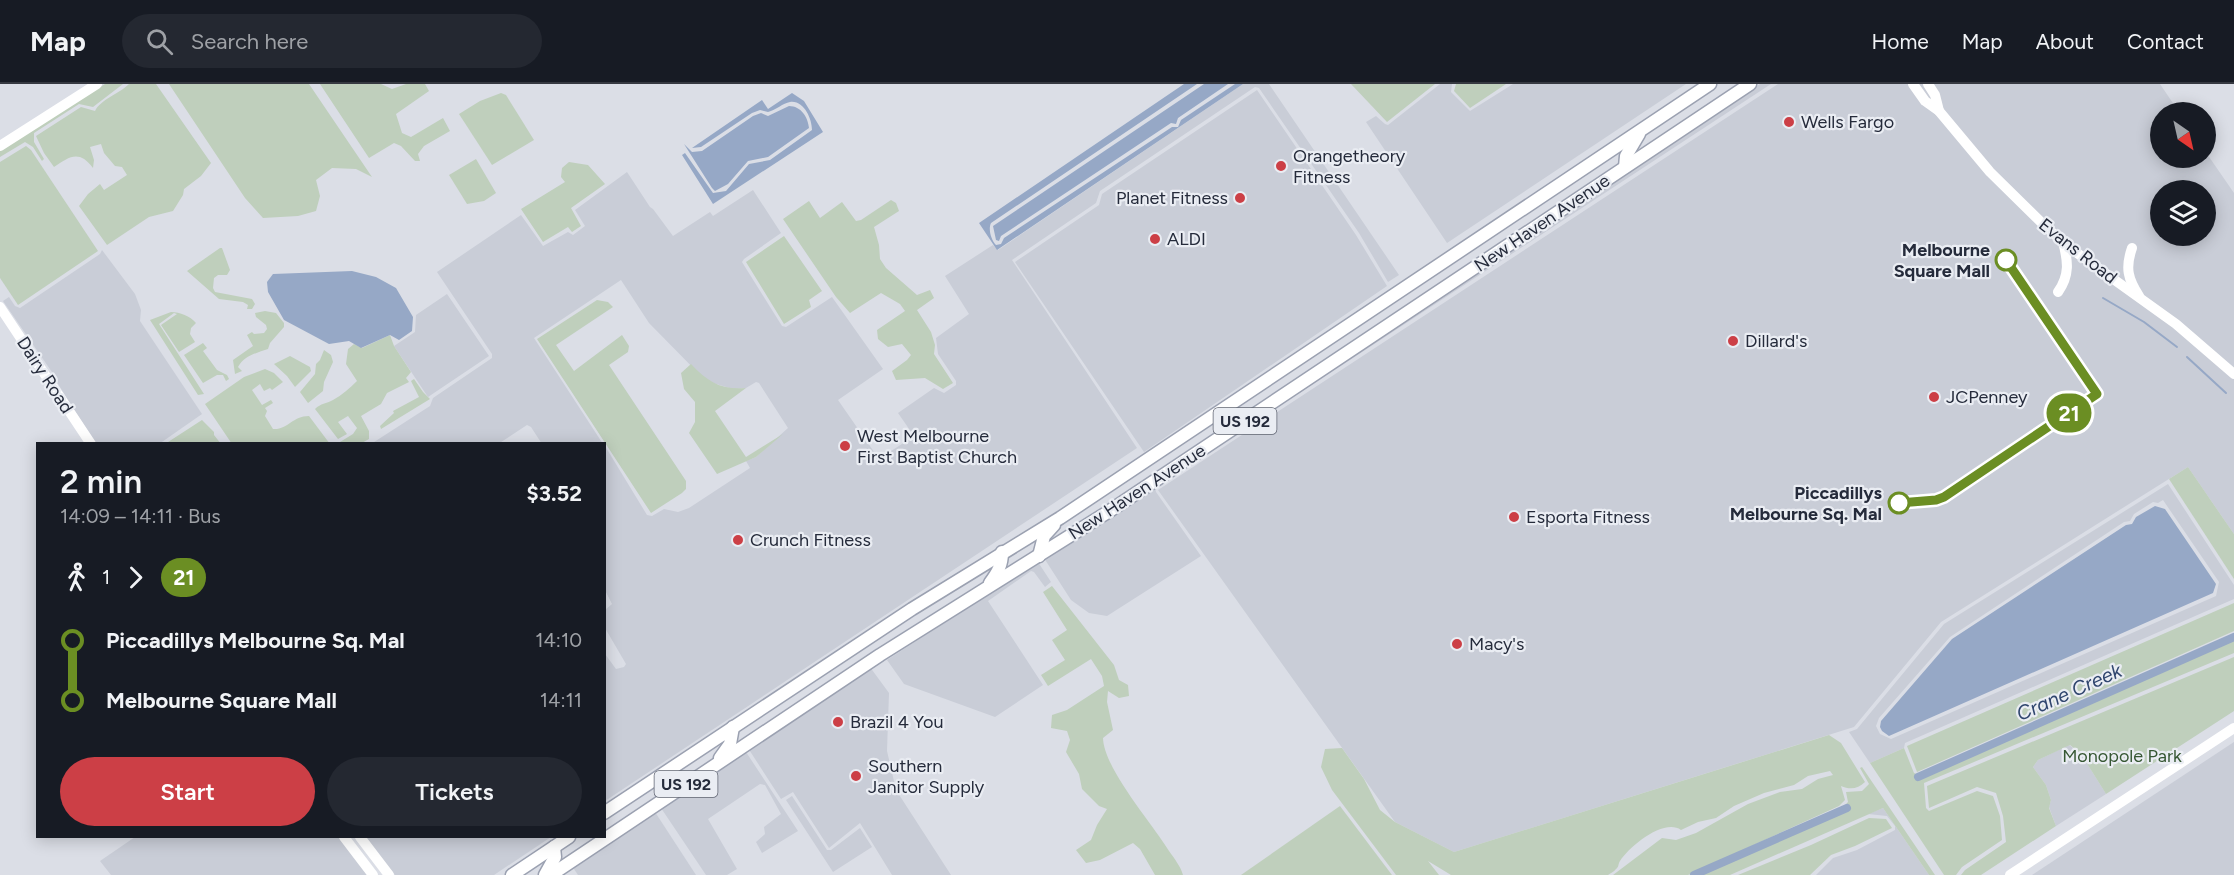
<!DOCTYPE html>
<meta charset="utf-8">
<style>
:root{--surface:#171b24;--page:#242831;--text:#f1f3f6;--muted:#9ea1a6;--line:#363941;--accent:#cc3f46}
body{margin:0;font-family:Figtree,sans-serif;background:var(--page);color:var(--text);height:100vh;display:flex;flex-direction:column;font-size:22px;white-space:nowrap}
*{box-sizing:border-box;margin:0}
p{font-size:20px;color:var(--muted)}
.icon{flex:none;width:33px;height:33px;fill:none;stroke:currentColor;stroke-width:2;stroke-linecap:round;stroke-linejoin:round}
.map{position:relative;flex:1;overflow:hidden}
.side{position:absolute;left:36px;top:358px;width:570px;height:396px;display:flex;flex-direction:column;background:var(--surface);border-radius:0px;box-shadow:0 3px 15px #0003}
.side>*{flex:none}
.badge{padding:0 12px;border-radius:20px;font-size:21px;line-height:39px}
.needle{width:39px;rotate:146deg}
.fabs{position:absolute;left:2150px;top:18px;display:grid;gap:12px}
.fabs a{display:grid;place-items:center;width:66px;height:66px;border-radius:50%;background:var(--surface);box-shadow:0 3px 15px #0003;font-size:30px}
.map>.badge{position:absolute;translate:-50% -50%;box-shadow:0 0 0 3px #fff}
.legs{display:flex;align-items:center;gap:9px;height:66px;padding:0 24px;font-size:20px}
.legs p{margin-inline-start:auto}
.summary{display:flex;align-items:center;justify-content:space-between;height:102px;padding:0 24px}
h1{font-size:33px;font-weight:600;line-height:45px}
.action{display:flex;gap:12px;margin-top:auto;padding:12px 24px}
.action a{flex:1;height:69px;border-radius:36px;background:var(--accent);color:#fff;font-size:24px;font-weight:600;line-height:69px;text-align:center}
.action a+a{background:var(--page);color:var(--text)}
ul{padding:0 24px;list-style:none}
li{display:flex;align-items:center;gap:21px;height:60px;font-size:22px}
li i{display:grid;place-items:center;width:9px;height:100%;margin:0 8px;background:currentColor}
li i::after{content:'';width:15px;height:15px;margin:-8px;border:4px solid;border-radius:50%;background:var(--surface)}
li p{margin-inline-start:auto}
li:first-child i{background:linear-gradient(#0000 50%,currentColor 0)}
li:last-child i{background:linear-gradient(currentColor 50%,#0000 0)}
header{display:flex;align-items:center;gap:36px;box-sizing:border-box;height:84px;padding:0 30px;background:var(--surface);border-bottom:2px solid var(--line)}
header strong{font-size:28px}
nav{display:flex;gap:33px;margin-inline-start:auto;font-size:21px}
.search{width:420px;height:54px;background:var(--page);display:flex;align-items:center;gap:15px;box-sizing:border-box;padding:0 21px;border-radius:33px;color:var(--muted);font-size:22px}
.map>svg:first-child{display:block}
.built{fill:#c9cdd7;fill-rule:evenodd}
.green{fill:#bfcfbc}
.water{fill:#96a8c6}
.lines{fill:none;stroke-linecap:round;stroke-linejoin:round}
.stream{stroke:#96a8c6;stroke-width:2}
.canal{stroke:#96a8c6;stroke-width:8}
.primary-casing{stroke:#9ba1b1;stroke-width:15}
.secondary{stroke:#fff;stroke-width:10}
.primary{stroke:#fff;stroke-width:12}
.line-1-casing{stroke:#fff;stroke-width:14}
.line-1{stroke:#6b8e23;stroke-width:9}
.poi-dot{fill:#cc3f46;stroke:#eaedf3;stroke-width:2}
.stop-1-dot{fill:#fff;stroke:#6b8e23;stroke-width:3}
.labels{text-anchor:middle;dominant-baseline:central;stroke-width:4.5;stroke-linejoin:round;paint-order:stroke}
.shield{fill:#eaedf3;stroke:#606572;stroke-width:1.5}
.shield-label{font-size:16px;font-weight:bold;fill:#252b3b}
.poi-label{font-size:18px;fill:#252b3b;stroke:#eaedf3;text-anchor:start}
.street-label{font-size:18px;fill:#252b3b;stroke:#eaedf3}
.stop-label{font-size:18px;font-weight:bold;fill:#252b3b;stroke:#eaedf3;text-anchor:end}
.park-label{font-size:18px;fill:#365733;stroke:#eaedf3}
.water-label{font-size:20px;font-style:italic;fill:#30466e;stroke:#eaedf3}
</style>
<header>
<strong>Map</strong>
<div class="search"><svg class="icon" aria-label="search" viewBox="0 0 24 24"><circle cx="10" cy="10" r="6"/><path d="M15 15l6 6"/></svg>Search here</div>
<nav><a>Home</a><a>Map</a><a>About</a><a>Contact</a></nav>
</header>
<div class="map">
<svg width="2234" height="791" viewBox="0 0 2234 791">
<rect width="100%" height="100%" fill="#dbdee6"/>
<g class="built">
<path d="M1243,0H1269L1399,191L1388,198L1359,149L1259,4L1255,3L1100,107L1096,119L1012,176L1137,364L605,717V570L616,585L624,583L626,580L605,544V526L612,520L605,506V362L647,431L652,432L664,425L678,428L689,424L750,384L746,377L756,373L788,344L759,299L756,298L746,304L733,305L706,297L649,239L621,196L534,254L603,360H542L531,343L527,341L498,360H371L430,322L433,314L492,274V270L437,188L521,131L543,162L568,148L573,151L585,142L575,126L627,88L650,123L653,125L673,152L710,128L713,132L753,106L781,149L744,175L742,178L782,242L786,243L832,213L883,285L838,316L879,375L914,352L898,329L934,304L944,309L956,301V297L938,270L936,254L969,230L945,192L993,161L998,166Z"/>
<path d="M1440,0H1452L1451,8L1470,27L1513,0H1686L1447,159L1366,38L1376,32L1385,40L1388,41Z"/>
<path d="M1760,0H1771L1298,310L1296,308Z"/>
<path d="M1778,0H2160L2179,28H2160V74H2205V67L2234,109V450L2188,383L1941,538L1854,643L1454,768L1395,738L1158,406ZM2160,106H2205V152H2160Z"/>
<path d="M1257,6L1356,151L1387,202L1144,368L1015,178L1099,121L1102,110Z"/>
<path d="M99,162L135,210L141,226L140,237L202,330L159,360H96L53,292L54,291L3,217L9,213L15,222L20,224L100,170L102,166Z"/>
<path d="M447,210L489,272L428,313L394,262L415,248L416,231Z"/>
<path d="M1281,319V321L1155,404L1156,408L1201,472L1107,532L1089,529L1071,516L1044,474Z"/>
<path d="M2168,400L2234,501V515L1905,659L1904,664L1870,679L1849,648L1857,645L1944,540ZM2163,416L2219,498L2216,512L1891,655L1880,650L1876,642L1879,634L1950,553L2124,438L2130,437L2134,430L2153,418L2158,419Z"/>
<path d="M1038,478L1051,498L1045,503L1034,488L1031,487L988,517L1043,601L995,633L904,600L887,576Z"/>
<path d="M867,579L889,609L887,667L896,706L951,791H892L860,739L829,764L793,708L781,715L746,661Z"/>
<path d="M2234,658V791H2032Z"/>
<path d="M2069,661L2081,670L2106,710L2056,742L2049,723L2051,716L2046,701L2033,683L2038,676Z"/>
<path d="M746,668L798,747L762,769L756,758L765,750L764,743L781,730L765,701L760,700L708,735L737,785L727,791H706L661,724Z"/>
<path d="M792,712L827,766H831L860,744L872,763L833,788L786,716Z"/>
<path d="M1883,724L1929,791H1816L1833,774L1857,766L1895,746V742L1887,732L1868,730Z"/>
<path d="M655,728L696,791H578L572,782Z"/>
<path d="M135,753H340L368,791H111L100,777Z"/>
<path d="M364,753H551L494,791H395Z"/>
</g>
<g class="green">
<path d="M105,0H123L93,23L79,20L34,49V58L44,75L42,77L33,63L25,58L0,73V67Z"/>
<path d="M129,0H156L211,79L201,92L184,105L183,111L173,127L149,133L107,161L79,122L88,110L100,100L104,106L127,91L122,83L115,82L104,69L101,60L90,63L94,76L93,84C79,65 69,73 54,83L44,69L36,52L81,23L95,27C101,15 119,10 129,0Z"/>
<path d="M169,0H309L372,93L356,85L332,84L316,96L320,112L316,127L298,132L263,134L245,114Z"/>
<path d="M320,0H381L392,5L406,0H425L429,7L396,30L402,49L411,53L443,34L450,47L424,62L418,70L420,77H415L401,62L394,59L369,74Z"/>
<path d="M1351,0H1435L1387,38Z"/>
<path d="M1456,0H1506L1470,24L1454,7Z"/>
<path d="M501,9L506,11L534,56L492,81L459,30L480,17Z"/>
<path d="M26,62L31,66L98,167L18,221L0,194V78Z"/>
<path d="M476,75L496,109L484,117L467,120L449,91Z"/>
<path d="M569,78L588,81L605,100L571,124L581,142L572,148L568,143L543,158L521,125L565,98L561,93L562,84Z"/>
<path d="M891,116L896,119L899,127L874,143L879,161L880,175L886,184L917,211L930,206L934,214L917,226L931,248L935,261L934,270L953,299L943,305L925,294L896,296L892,287L907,276L911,271L902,260L888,263L878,255L877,246L905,227L900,220L881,209L850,229L836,213L783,135L809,117L820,134L842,118L856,137L861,136Z"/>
<path d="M784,152L822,207L809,216L811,223L784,240L746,178Z"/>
<path d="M220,164H222L230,186L227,191H218L214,194L213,204L215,208L252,215L255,220L252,225H247L248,221L243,218L219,215L187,187Z"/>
<path d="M597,216L608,218L613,223L556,261L574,287L622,251L629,262L628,268L609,281L686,397V405L682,409L651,429L537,255Z"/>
<path d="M265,227L276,229L284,239V243L270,259L268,265C257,269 245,271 238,283L242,287L235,290L233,276L253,262L247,251L252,248L254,250L264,249L267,245L266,241L256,233L255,229Z"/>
<path d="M171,228C180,228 190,232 196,239L191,244L190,250L195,258L179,268L161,241L177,230L174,229L159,240L204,310L198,311L150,236Z"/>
<path d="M390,251L394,262L411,288L406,294L409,298L387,309L381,320L361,332L369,347V355L360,360H341L340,358L353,350L357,344L348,332L338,338L347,350L338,355L315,325C321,319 326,320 333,316C342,311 350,304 357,297L346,280L348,265L354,260L362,264Z"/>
<path d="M203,259L207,264L203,267L217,286L227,291L229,295L226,297L223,291H217L203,299L184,271Z"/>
<path d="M324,266L331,271L333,278L324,298L323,307L308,319L300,308L315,290L316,280L320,276Z"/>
<path d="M290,272L310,283L311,287L295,303L287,292L274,280Z"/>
<path d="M691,280C708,298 721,306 746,304L715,327L746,373L783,350L756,373L717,390L689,349L695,338V318L684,305L681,289Z"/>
<path d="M265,285L274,289L283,298L272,306L270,304L264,307L260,300L252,306L262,321L271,316L273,319L265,324L267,327L265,332L273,345C288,346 292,332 309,332L330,360H232L205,320L244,293Z"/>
<path d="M414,295L423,308L430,315L381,345L380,342L394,329L393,327L419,313L411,297Z"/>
<path d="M202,336L214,348V351L221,360H165Z"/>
<path d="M2188,383L2234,450V495L2169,395Z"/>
<path d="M1052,502L1114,581L1119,596L1128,601L1129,612L1119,614L1108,607L1107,618L1113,646L1103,654C1104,685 1152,739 1169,767C1174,774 1181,783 1183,791H1155L1140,765L1133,759L1100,776L1086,779L1076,766L1091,756L1097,741L1107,725L1099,722L1082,705L1079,690L1066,668L1070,656L1067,647L1051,644L1052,631L1067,626L1104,602L1102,592L1091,575L1048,602L1041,591L1065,576L1052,556L1067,546L1043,508Z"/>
<path d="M2234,519V547L1917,688L1907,662Z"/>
<path d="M2234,551V569L1924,699L1926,724L1929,727L1977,707L1993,712L2000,732L2002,756L1962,783L1956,791H1944L1870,679L1904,664L1914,689L1919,691Z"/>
<path d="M2234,573V627L2106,710L2081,670L2070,661L2038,676L2033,683L2046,701L2051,716L2049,724L2056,742L1981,791H1961L1965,786L2006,758L2003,732L1996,709L1977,703L1929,724L1927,702Z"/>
<path d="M1829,651L1841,659L1865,698C1858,705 1850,706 1841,702L1845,716L1839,722L1688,791H1613L1662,754L1676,756L1696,749L1748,720L1780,708L1802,705L1818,695L1833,691L1830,687L1808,692L1794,701L1764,709L1734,722L1716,734L1698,738L1681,746C1664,734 1630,762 1620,777C1618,780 1619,783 1616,785C1614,788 1610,789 1608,791H1451L1428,777L1439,791H1396L1332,706L1321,683L1325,665L1342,664L1364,695L1380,726L1395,738L1454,768Z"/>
<path d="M1862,683L1935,791H1929L1883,724L1730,791H1697L1841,725L1848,718L1846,708L1862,707L1869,700L1860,684Z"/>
<path d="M1340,722L1392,791H1241Z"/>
<path d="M1869,734L1886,735L1892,744L1855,762L1831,771L1810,791H1738L1811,761Z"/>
</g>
<g class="water">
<path d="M1184,0H1197L991,139C988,145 991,156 996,161L1001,160L1004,154L1172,43H1178L1181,36L1235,0H1243L997,166L979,139Z"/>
<path d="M1204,0H1228L1178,34L1176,40L1171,39L1001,152L999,157L996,156L993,142Z"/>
<path d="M792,9L804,17L823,48L713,120L682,71L685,69L713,109L726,107L749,80L770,76L812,46C812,35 804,16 790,18C783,19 776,26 768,28L760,26L752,29L701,63L692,64L762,16L768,25Z"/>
<path d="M789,22C801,22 808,33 809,44L768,73L748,77L728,100L715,107L712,104L684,60L692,68L702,67L753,32L761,29L768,32Z"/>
<path d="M352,187L376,193L396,204L413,233L412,247L399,256L390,251L361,264L349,257L329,260L284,236L268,208L267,198L273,190Z"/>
<path d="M2155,422L2165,425L2216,500L2213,509L1889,652L1882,647L1880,643L1881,637L1952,555L2126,441L2132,440L2136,433Z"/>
</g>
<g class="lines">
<g class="stream">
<path d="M2103,214L2144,238L2177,263"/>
<path d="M2187,273L2226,309"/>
</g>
<g class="canal">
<path d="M1918,693L2234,553"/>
<path d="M1694,791L1847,724"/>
</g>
<defs>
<g id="primary">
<path d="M1625,83L1626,72L1639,50"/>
<path d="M1039,472L1044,452L1054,441"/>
<path d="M990,499C998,488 1002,481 1002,468"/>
<path d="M720,674L730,660L733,643"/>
<path d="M604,729L912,525L1060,434L1710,0"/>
<path d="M512,791L569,753"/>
<path d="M545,791L555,773L554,763"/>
<path d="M551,791L880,571L1108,428L1750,0"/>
</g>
</defs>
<use href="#primary" class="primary-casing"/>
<g class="secondary">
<path d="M1913,0L1925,17L1939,27L1990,88L2048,145L2077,169L2176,240L2234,290"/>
<path d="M1928,0L1935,11L1939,27"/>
<path d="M0,62L97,0"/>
<path d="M2132,164C2125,184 2128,195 2139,212"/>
<path d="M2058,208C2070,191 2068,177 2063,158"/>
<path d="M0,223L91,360"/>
<path d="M344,753L373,791"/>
<path d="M360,753L389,791"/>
<path d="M2010,791L2234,644"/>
</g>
<use href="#primary" class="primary"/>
</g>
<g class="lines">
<defs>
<path id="line-1" d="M1899,419L1936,416L1944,413L2097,310L2006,176"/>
</defs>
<use href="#line-1" class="line-1-casing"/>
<use href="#line-1" class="line-1"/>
</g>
<g class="poi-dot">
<circle cx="1789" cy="38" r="6"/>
<circle cx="1281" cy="82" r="6"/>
<circle cx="1240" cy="114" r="6"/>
<circle cx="1155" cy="155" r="6"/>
<circle cx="1733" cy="257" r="6"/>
<circle cx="1934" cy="313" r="6"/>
<circle cx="845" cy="362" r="6"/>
<circle cx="1514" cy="433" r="6"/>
<circle cx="738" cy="456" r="6"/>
<circle cx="1457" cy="560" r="6"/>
<circle cx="838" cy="638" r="6"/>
<circle cx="856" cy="692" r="6"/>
</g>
<g class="stop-1-dot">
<circle cx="2006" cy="176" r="10"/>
<circle cx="1899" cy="419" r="10"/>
</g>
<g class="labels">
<g class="shield">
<rect x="1213.5" y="324" width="63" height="26" rx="4.5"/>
<rect x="654.5" y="687" width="63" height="26" rx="4.5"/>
</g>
<g class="shield-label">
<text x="1245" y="337">US 192</text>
<text x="686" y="700">US 192</text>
</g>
<g class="poi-label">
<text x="1801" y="38">Wells Fargo</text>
<text x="1293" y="72">Orangetheory<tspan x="1293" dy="21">Fitness</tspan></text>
<text x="1228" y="114" text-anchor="end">Planet Fitness</text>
<text x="1167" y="155">ALDI</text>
<text x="1745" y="257">Dillard's</text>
<text x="1946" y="313">JCPenney</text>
<text x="857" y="352">West Melbourne<tspan x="857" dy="21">First Baptist Church</tspan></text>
<text x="1526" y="433">Esporta Fitness</text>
<text x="750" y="456">Crunch Fitness</text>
<text x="1469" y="560">Macy's</text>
<text x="850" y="638">Brazil 4 You</text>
<text x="868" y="682">Southern<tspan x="868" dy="21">Janitor Supply</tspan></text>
</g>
<g class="street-label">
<text transform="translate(1542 139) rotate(-34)">New Haven Avenue</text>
<text transform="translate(2078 167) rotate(38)">Evans Road</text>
<text transform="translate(45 291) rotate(57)">Dairy Road</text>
<text transform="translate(1137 408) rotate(-33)">New Haven Avenue</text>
</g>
<g class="stop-label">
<text x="1990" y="166">Melbourne<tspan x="1990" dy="21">Square Mall</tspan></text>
<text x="1882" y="409">Piccadillys<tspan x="1882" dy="21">Melbourne Sq. Mal</tspan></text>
</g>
<g class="park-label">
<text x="2122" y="672">Monopole Park</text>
</g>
<g class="water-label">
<text transform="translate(2069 608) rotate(-24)">Crane Creek</text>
</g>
</g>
</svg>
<div class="fabs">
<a><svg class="needle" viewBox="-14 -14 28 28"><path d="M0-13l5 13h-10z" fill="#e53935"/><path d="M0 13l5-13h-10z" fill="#9ea1a6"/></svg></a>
<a><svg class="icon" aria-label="layers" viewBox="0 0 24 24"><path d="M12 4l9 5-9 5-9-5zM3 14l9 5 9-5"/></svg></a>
</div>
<b class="badge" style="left:2069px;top:329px;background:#6b8e23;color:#fff">21</b>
<section class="side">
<div class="summary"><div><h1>2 min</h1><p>14:09 – 14:11 · Bus</p></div><b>$3.52</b></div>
<div class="legs"><svg class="icon" aria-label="walk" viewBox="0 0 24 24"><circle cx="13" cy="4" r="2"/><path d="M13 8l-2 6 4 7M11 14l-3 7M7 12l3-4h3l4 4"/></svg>1<svg class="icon" aria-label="forward" viewBox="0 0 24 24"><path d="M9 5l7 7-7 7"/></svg><b class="badge" style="background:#6b8e23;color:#fff">21</b></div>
<ul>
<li><i style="color:#6b8e23"></i><b>Piccadillys Melbourne Sq. Mal</b><p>14:10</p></li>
<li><i style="color:#6b8e23"></i><b>Melbourne Square Mall</b><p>14:11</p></li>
</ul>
<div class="action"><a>Start</a><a>Tickets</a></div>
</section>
</div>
